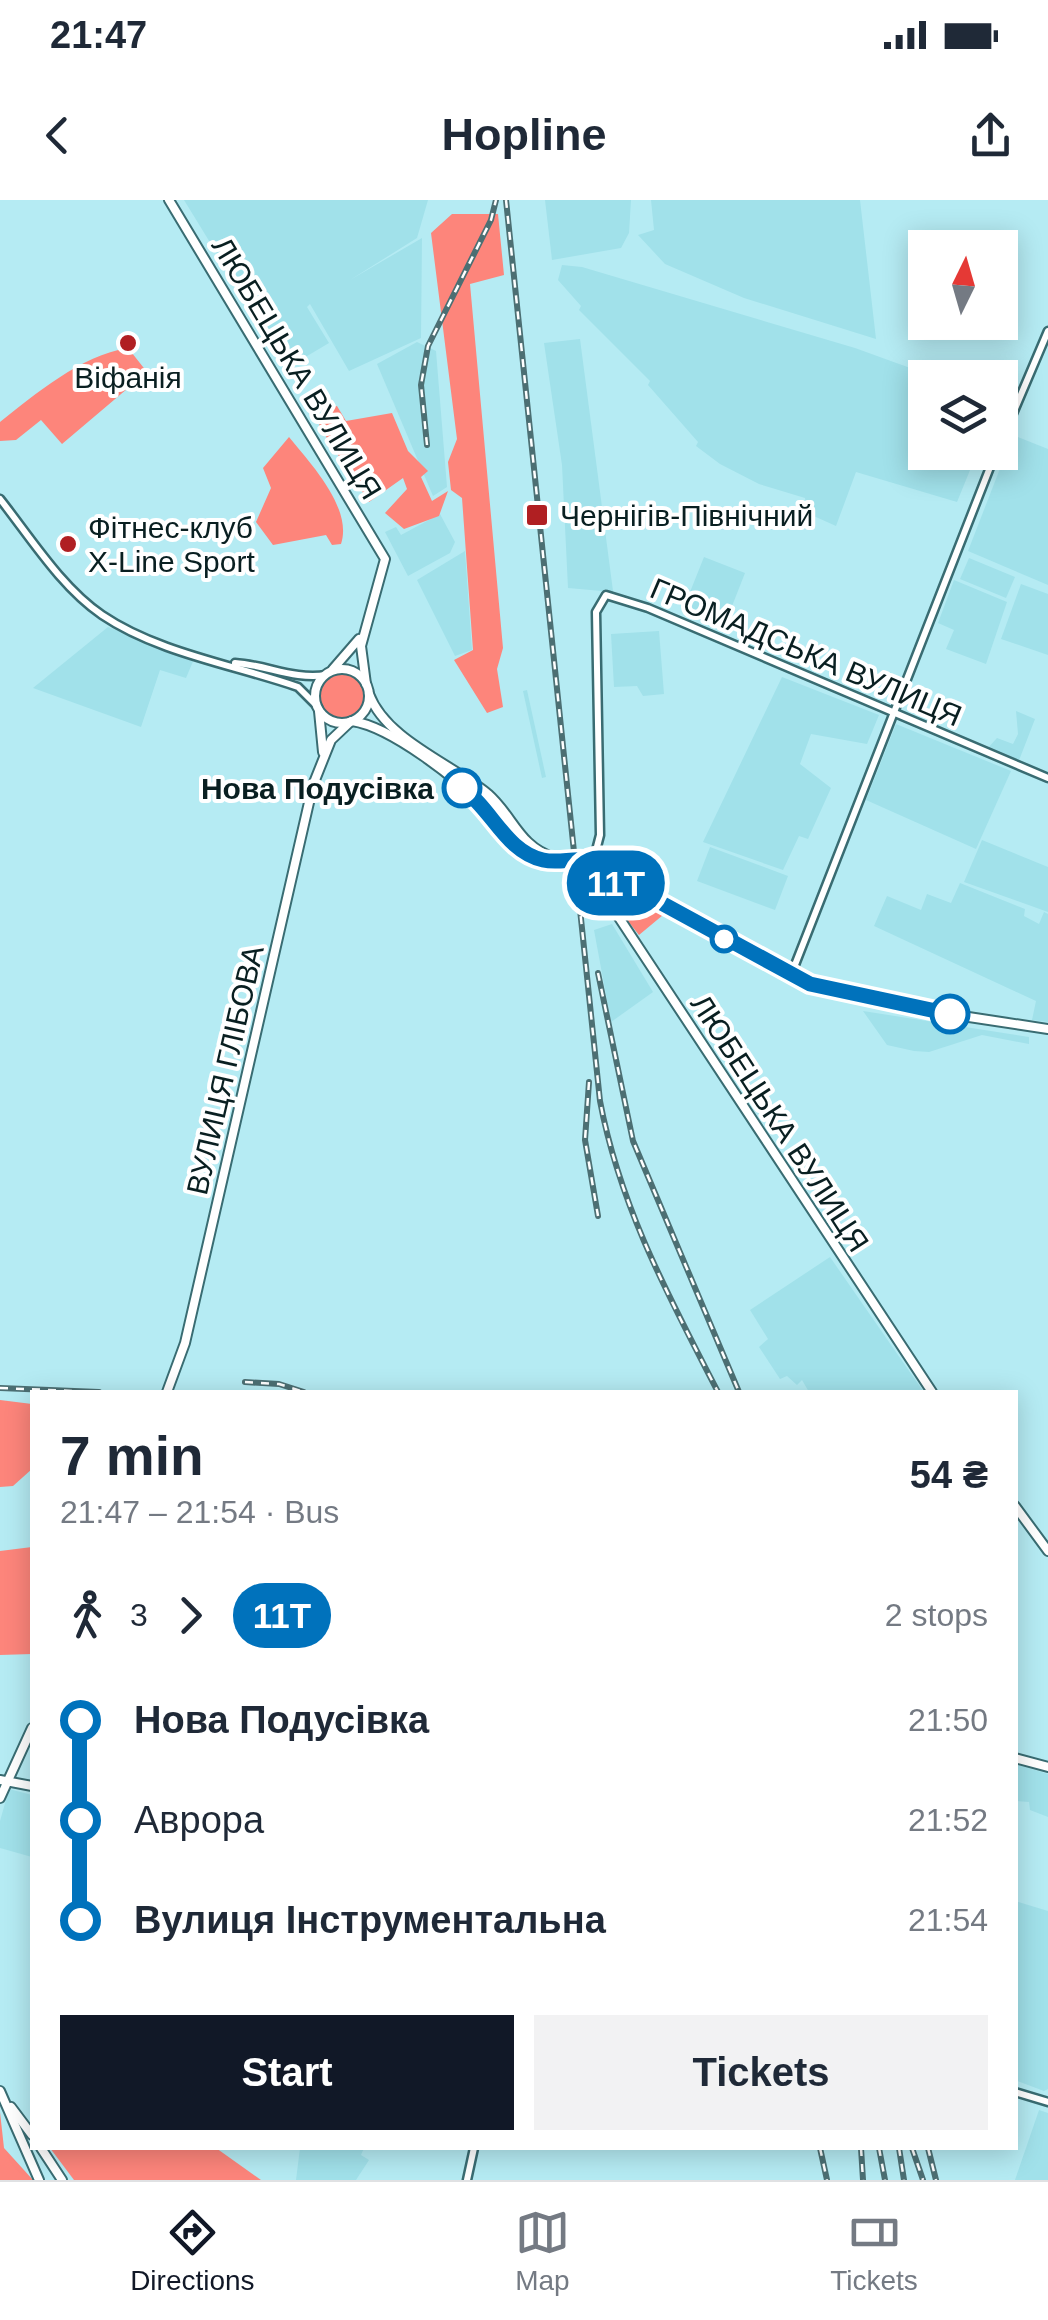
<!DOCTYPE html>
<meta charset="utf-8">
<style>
:root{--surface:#fff;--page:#f2f2f3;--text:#1f2937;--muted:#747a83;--line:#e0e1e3;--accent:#111827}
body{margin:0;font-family:Helvetica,sans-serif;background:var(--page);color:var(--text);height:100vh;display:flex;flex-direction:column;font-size:38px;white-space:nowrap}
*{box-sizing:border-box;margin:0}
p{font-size:32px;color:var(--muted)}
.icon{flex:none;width:55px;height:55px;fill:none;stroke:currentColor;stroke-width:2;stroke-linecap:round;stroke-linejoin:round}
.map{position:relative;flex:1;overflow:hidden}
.sheet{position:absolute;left:30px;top:1190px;width:988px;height:760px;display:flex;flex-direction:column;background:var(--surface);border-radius:0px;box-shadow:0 5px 25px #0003}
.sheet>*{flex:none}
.badge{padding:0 20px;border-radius:32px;font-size:35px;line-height:65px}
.needle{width:65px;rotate:5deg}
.buttons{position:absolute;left:908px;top:30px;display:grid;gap:20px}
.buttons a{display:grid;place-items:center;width:110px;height:110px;border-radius:0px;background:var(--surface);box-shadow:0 5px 25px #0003;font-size:50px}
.map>.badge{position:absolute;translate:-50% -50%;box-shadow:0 0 0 5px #fff}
.legs{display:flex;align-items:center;gap:15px;height:110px;padding:0 30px;font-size:32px}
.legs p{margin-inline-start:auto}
.summary{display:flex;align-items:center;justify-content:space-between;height:170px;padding:0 30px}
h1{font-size:55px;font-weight:800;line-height:75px}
.cta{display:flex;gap:20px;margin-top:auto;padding:20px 30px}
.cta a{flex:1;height:115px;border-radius:0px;background:var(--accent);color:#fff;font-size:40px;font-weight:800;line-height:115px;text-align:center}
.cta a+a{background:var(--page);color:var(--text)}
ul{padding:0 30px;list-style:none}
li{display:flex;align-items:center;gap:35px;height:100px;font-size:38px}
li i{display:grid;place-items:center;width:15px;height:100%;margin:0 12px;background:currentColor}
li i::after{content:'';width:25px;height:25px;margin:-12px;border:8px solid;border-radius:50%;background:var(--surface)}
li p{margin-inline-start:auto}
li:first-child i{background:linear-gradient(#0000 50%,currentColor 0)}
li:last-child i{background:linear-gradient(currentColor 50%,#0000 0)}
.status{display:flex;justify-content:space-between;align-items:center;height:70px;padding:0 50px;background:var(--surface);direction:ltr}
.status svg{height:28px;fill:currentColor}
header{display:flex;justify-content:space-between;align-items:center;height:130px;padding:0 30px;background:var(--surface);font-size:45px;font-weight:800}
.tab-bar{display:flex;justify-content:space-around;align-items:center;height:140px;border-top:2px solid var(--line);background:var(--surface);font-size:28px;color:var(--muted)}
.tab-bar a{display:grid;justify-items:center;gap:5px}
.tab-bar .current{color:var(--accent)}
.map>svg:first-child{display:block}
.built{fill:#a1e1ea}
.green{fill:#fd857b}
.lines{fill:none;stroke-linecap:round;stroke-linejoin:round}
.tertiary-casing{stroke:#396c72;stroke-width:11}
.secondary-casing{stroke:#396c72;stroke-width:12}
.tertiary{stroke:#fff;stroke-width:6}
.secondary{stroke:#fff;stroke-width:8}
.rail-casing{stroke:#4c6f73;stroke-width:6}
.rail{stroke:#fff;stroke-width:2.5;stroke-dasharray:8;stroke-linecap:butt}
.line-1-casing{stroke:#fff;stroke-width:22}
.line-1{stroke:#0072bc;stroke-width:15}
.poi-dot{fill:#b01f22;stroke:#fff;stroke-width:4}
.stop-1-dot{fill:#fff;stroke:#0072bc;stroke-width:5}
.labels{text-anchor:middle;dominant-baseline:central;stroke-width:8;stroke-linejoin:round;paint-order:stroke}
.street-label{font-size:30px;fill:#091f21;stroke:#fff}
.poi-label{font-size:30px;fill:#091f21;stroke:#fff;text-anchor:start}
.stop-label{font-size:30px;font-weight:bold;fill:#091f21;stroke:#fff;text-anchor:end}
</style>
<div class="status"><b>21:47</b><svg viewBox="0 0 49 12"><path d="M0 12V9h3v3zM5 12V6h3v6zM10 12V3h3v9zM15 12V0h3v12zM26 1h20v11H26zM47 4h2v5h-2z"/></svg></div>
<header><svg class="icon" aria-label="back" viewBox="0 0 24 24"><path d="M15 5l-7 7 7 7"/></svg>Hopline<svg class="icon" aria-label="share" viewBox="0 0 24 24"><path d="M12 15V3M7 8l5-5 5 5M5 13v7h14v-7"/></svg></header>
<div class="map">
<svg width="1048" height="1980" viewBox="0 0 1048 1980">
<rect width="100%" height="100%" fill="#b5ebf3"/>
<g class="built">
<path d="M184,0H428L417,38L350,80L422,38L421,138L349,171L310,104L307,107L329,143L287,168Z"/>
<path d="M545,0H631L629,33L621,48L552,60Z"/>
<path d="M651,0H860L876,139L744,98L665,64L638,35L654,30Z"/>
<path d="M562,65L582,67L855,148L935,177L925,178V252L977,253L957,302L856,272L836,326L807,313L805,298L759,284L720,264L696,246L698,242L648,185L650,181L579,110L581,106L558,80Z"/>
<path d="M580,139L613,391V392L568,388L562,265L544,143Z"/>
<path d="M417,142L436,151L447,287L433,296L377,164Z"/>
<path d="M1013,235L1048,249V385L968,351Z"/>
<path d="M440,314L455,342L450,353L408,376L385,332L396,327L401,335Z"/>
<path d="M465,351L472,450L455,456L417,380Z"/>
<path d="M704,357L745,373L723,429L682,412Z"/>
<path d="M969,358L1015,377L1006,398L960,379Z"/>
<path d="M954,380L1007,402L986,464L946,449L954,430L938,423Z"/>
<path d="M1021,384L1048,394V455L1001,439Z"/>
<path d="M108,427L194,459L186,478L160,470L141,527L33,488Z"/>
<path d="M659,431L664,494L643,496L637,486L614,487L611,434Z"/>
<path d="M782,477L879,515L867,544L811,534L800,564L831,588L808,639L799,636L783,670L703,642Z"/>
<path d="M527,490L546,577L542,578L523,491Z"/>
<path d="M1016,511L1035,519L1018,563L987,549L997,538L1013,544L1018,534Z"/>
<path d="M896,524L1011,571L976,649L866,600Z"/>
<path d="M982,640L1048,667V712L964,682Z"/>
<path d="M710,647L788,676L775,710L697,681Z"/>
<path d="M960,683L1025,709L1024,716L1039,724L1044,712L1048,714V822L1032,820L1036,801L874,726L887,696L921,710L927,694L951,703Z"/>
<path d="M612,724L653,792L611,822L594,730Z"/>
<path d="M863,811L1029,837V844L982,835L929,852L914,851L887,845Z"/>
<path d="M830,1057L907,1168L924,1192H809L802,1180L797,1185L787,1176L780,1179L759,1147L768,1139L750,1110Z"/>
<path d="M1015,1564L1048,1574V1617L1030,1610L1029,1602L1015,1601Z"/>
<path d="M9,1589L32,1595V1657L0,1648V1621Z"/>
<path d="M1015,1701L1048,1711V1889L1044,1891L1015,1880Z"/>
<path d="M1039,1910L1048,1913V1980H1015Z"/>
<path d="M300,1948H364L361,1955L369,1960L356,1980H296Z"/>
</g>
<g class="green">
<path d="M452,14H498L504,75L470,84L503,448L497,469L503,507L487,513L454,460L473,450L462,298L451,290L448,262L457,239L431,33Z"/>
<path d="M128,148L147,172L62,244L41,220L16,240L0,241V222C37,193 80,156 128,148Z"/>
<path d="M337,206L346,221L392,213L408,251L428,271L421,277L432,301L448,291L439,316L404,329L385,313L407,289L403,278L369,302L319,226L323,209Z"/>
<path d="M289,237C310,263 353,308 341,344L332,345L326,335L273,345L256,322L271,288L263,268Z"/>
<circle cx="342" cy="496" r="23"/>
<path d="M624,687L677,715V719L663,715L639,735L616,706L615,690Z"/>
<path d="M0,1200L32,1204V1269L13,1286L0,1287Z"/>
<path d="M32,1347V1454L0,1455V1351Z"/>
<path d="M0,1912L4,1948L33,1980H0Z"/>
<path d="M50,1948H216L261,1980H74Z"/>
</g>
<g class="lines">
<defs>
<g id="tertiary">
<path d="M1000,244L1048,131"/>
<path d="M0,299C30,337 61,387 102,415C158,453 235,465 298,487L318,507"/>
<path d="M235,463C267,465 294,480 326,475"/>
<path d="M593,662L600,635L596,412L606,395L648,408L1048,578"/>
<path d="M791,775L996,252"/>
<path d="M1015,1892L1048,1902"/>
<path d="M467,1980L474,1948"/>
</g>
<g id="secondary">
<path d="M169,0L385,359L361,446L366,484"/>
<path d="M333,469L359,439"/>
<circle cx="342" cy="496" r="27"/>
<path d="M369,494C386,540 452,564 488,594C514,617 518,646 555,658"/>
<path d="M319,511L323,552"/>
<path d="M352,521C392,527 457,579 486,608C501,623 507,645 526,654C554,668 584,650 609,661L614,710L932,1192"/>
<path d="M581,660L611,706"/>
<path d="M612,667L635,689L822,789L909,808L1048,829"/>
<path d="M167,1192L185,1143L313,585L331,540L350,522"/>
<path d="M1015,1306L1048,1351"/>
<path d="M1015,1558L1048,1567"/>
<path d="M0,1580L32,1586"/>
<path d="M0,1598L32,1528"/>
<path d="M0,1891L39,1980"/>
<path d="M11,1907L32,1935"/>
<path d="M41,1948L62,1980"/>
</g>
</defs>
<use href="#tertiary" class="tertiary-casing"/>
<use href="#secondary" class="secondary-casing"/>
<use href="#tertiary" class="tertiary"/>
<use href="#secondary" class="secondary"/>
<defs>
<g id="rail">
<path d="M506,0L600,901C620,1007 669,1097 718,1192"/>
<path d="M427,245L421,185L428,146L491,20L496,0"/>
<path d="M598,773L633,941L739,1192"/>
<path d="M589,882L585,940L598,1016"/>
<path d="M245,1182L279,1184L304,1192"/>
<path d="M0,1188L99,1192"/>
<path d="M820,1948L827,1980"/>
<path d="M861,1948L863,1980"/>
<path d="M879,1948L885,1980"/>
<path d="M899,1948L904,1980"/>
<path d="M912,1948L923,1980"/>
<path d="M928,1948L936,1980"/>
</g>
</defs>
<use href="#rail" class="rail-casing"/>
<use href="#rail" class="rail"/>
</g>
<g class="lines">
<defs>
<path id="line-1" d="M462,588C492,609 506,652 543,660C557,663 570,659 583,660L597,678L632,687L810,784L950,814"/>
</defs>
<use href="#line-1" class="line-1-casing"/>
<use href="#line-1" class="line-1"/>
</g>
<g class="poi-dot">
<circle cx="128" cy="143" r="10"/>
<rect x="525" y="303" width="24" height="24" rx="5"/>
<circle cx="68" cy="344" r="10"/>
</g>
<g class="stop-1-dot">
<circle cx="462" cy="588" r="18"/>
<circle cx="724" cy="739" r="12"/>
<circle cx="950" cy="814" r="18"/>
</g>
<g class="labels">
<g class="street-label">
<text transform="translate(297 168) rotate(59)">ЛЮБЕЦЬКА ВУЛИЦЯ</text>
<text transform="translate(806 452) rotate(23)">ГРОМАДСЬКА ВУЛИЦЯ</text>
<text transform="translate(225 870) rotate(-77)">ВУЛИЦЯ ГЛІБОВА</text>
<text transform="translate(780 923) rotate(57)">ЛЮБЕЦЬКА ВУЛИЦЯ</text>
</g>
<g class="poi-label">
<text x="128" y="177" text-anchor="middle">Віфанія</text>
<text x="560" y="315">Чернігів-Північний</text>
<text x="88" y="327">Фітнес-клуб<tspan x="88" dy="34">X-Line Sport</tspan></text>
</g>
<g class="stop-label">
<text x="434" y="588">Нова Подусівка</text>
</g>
</g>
</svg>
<div class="buttons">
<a><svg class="needle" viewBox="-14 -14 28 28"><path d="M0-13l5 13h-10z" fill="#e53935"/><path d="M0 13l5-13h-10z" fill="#747a83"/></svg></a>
<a><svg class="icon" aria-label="layers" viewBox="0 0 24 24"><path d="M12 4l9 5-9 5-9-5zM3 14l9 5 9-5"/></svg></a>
</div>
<b class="badge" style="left:616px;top:683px;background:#0072bc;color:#fff">11Т</b>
<section class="sheet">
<div class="summary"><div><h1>7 min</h1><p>21:47 – 21:54 · Bus</p></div><b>54 ₴</b></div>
<div class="legs"><svg class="icon" aria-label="walk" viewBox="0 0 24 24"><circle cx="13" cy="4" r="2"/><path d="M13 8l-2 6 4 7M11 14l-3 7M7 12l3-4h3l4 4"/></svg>3<svg class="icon" aria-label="forward" viewBox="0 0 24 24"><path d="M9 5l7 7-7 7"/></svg><b class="badge" style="background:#0072bc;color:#fff">11Т</b><p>2 stops</p></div>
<ul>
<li><i style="color:#0072bc"></i><b>Нова Подусівка</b><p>21:50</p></li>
<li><i style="color:#0072bc"></i><span>Аврора</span><p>21:52</p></li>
<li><i style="color:#0072bc"></i><b>Вулиця Інструментальна</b><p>21:54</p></li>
</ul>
<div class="cta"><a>Start</a><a>Tickets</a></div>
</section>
</div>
<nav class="tab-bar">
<a class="current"><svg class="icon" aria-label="directions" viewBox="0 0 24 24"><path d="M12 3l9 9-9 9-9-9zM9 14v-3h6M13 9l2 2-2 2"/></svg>Directions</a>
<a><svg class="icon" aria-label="map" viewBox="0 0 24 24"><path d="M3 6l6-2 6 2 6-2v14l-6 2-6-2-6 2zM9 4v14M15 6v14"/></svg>Map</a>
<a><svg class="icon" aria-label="tickets" viewBox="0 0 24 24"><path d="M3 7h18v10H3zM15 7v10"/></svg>Tickets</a>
</nav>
